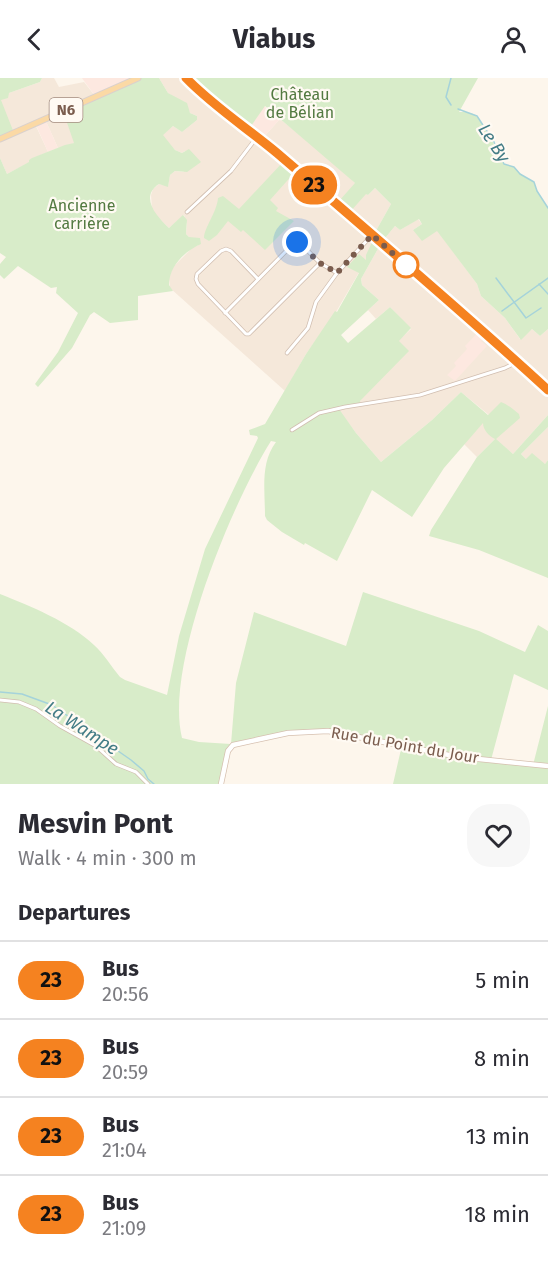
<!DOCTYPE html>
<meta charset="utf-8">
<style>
:root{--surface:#fff;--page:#f7f7f7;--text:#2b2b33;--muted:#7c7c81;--line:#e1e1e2}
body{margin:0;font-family:"Fira Sans",sans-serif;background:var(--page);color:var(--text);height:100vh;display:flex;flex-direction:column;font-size:22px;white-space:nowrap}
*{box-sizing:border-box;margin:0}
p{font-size:20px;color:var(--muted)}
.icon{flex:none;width:33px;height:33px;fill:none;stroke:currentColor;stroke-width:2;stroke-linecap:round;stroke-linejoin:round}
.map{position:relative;height:706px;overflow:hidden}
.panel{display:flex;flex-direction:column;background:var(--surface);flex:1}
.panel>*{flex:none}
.badge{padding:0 12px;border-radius:20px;font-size:21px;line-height:39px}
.you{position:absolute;width:30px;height:30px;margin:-15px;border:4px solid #fff;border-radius:50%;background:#1a73e8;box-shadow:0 0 0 9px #1a73e833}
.map>.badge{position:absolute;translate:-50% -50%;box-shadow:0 0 0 3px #fff}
h2{padding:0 18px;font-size:22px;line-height:54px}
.round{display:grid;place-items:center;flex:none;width:63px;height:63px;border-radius:24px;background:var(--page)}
.overview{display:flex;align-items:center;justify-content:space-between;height:102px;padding:0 18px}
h1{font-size:28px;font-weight:700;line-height:45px}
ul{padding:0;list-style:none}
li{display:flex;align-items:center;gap:18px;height:78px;padding:0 18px;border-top:2px solid var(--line)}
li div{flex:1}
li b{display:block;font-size:22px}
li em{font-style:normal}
li .badge{min-width:66px;font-weight:700;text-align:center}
header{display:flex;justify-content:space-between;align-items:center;height:78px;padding:0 18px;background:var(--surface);font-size:27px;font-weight:700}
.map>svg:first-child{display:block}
.residential{fill:#f5e8da}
.commercial{fill:#fde8e0}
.green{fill:#d8ecc9}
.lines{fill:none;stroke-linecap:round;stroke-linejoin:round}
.stream{stroke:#a5d3da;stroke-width:1.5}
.street-casing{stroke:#d1beb0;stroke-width:4.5}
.secondary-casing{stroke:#d6c0b0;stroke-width:6}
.primary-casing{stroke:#dad1cd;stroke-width:7}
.street{stroke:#fff;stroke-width:3}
.secondary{stroke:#fff;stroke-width:4.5}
.primary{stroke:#fbd9a5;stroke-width:5}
.line-casing{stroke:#fff;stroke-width:14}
.line{stroke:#f58220;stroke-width:9}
.walk{stroke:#7a5c4d;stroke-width:6;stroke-dasharray:0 10.8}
.stop-dot{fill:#fff;stroke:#f58220;stroke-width:3}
.labels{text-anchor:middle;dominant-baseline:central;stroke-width:4.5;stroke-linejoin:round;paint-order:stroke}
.shield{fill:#fffaf3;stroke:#a28b7f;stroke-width:1.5}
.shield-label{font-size:15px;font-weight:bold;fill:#7a5c4d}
.park-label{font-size:16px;fill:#537a41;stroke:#fffaf3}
.street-label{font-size:16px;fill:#7a5c4d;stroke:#fffaf3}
.water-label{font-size:18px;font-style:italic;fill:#437c86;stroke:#fffaf3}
</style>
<header><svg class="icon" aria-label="back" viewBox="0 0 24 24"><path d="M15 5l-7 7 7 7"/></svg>Viabus<svg class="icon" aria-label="person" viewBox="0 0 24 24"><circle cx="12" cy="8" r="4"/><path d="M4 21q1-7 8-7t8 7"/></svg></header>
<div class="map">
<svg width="548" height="706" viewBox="0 0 548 706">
<rect width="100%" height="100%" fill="#fdf6ec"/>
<g class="residential">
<path d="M42,0H54L59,9L84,4L95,18L74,60L75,65L58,70L45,41L35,46L48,74L29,82L30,84L7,96L0,80V22L9,15L40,4Z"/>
<path d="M159,0H186L261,62L280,41L326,78L368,117L375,110L391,126L373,158L381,165L395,148L400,152L418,141L422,146L413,152H437L477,206L481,218L505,240L520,261L532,251L540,258L548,251V337L513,376L495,361L477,379L464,366L489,337L461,314L432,342L381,384L356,355L338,331L360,323L398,263L411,251L390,229L376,241L368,232L379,222L362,207L361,201L379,169L373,163L368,179L336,234L306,276L285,313L170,210L169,201L171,191L194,168H198L186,156L187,146L184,137L169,150L155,137L152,131L151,117L153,111L159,106L168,108L170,97L175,93L184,94L185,73L182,75L175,72L162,57L173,48L182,54L197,42V38L190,35L185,24L180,23L168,15Z"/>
<path d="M548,349V382L545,386L526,381L521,376Z"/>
</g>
<g class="commercial">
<path d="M82,0H138L95,18Z"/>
<path d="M264,28L280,41L261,62L249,51Z"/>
<path d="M45,41L58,70L48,74L35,45Z"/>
<path d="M481,251L486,256L481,263L487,268L455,303L447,297L456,288L454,285L467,271L465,268Z"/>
</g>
<g class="green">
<path d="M0,0H42L40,4L9,15L8,20L1,22L14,55L0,61Z"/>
<path d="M138,0H159L168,15L187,25L190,35L197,38V42L182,54L173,48L163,57L175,72L182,75L189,71L201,84L187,94L175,93L170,97L168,109L159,106C139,119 157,139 169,150L183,137L187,142L186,156L189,159L200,160L201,166C185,173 169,188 169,207L173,213L138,218V242L110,245L94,234L90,237L72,270L38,309L35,306L58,274L78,235L56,215L57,209L51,210L18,188L4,201L0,197V186L6,179L0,175V80L7,96L29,84V82L32,80L65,67L74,65L63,33Z"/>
<path d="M186,0H478L459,34C465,34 473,34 477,39C489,51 496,72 504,86L514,89L520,96L534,104L537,113L548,130V251L540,258L532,251L521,262L505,240L481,218L477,206L437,153L422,163L413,152L422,146L419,141L400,152L395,148L381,165L379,160L373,158L391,126L375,110L368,117L366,116L350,134L339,123L355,105L265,28L249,51Z"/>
<path d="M283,84L295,94L270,122L278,130L276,133L294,143L265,172L243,152L241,154L228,143L217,157L209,163L204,160C204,150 217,134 218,120L223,118L239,131Z"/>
<path d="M373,162L379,169L361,201L362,207L379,222L341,257L348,265L390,229L411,250L399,263L409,273L360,323V327L339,331L356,355L381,384L432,342L461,314L488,337L501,324C507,326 514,332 519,336L520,340L496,361L513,376L548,337V349L521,376L526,381L532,375L545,386L548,382V500L479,472L429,458L431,452L477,379L495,361C489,358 483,352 483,345L444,390L412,439L372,412L337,483L305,465L304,467L282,454L267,442L265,438C265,413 260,385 276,364L271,363C232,425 164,588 182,660L199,664L231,666L236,605L254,534L346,568L363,514L479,553L525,574L538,547L548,553V612L514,596L491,682L533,687L548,628V706H393L402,667L359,658L308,653L231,669L221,706H0V623L26,627L0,622V516C30,528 70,544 94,567C104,576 111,588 120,599L125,602L167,617L179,558L205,471L258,360L257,358L250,357L249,352L265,346L306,276L335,233L337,234L359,195L347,189L359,176L366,182V177Z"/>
</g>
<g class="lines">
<g class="stream">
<path d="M451,0L446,19L451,27"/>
<path d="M458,31L477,38L494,64L504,86L514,89L520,96L534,104L537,113L548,130"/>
<path d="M496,200L526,240L541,230"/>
<path d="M539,206L548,216"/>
<path d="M502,233L548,200"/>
<path d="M0,614L22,616L52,627L131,682L144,693L148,701L154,706"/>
</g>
<defs>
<g id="street">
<path d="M187,134L231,93L257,59"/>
<path d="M258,201L231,173L226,171L221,173L197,196L196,201L198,206L246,256H249L320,185"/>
<path d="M225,235L294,165H300L320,185L337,195L372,157"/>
<path d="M287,275L308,250L316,224L337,195"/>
<path d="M292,352L319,335L345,329L420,317L505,290L517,284"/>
<path d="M0,622L19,624L36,631L60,648L96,668L116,686L136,694L148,706"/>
</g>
<g id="secondary">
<path d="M186,0C213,28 247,50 277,75C368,154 460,231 548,312"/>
<path d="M221,706L228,673L233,667L288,655L328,653L459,679L548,688"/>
</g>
<path id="primary" d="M0,61L138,0"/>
</defs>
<use href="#street" class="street-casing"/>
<use href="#secondary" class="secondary-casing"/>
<use href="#primary" class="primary-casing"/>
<use href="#street" class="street"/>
<use href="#secondary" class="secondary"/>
<use href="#primary" class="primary"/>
</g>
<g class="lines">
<defs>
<path id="line" d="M186,0C213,28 247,50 277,75C368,153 460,231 548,312"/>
</defs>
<use href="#line" class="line-casing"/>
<use href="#line" class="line"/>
<path class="walk" d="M297,164L320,185L337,195L372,157L406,187"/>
</g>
<circle class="stop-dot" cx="406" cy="187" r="12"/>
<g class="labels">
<rect class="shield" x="49.5" y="20" width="33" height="24" rx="4.5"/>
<g class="shield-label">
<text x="66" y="32">N6</text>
</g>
<g class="park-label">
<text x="300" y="16">Château<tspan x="300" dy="18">de Bélian</tspan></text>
<text x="82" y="127">Ancienne<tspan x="82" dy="18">carrière</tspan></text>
</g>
<g class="street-label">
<text transform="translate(405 667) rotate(10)">Rue du Point du Jour</text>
</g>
<g class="water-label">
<text transform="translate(494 65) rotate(57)">Le By</text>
<text transform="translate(82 650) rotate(33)">La Wampe</text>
</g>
</g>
</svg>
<div class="you" style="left:297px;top:164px"></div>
<b class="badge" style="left:314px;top:107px;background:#f58220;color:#111">23</b>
</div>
<section class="panel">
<div class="overview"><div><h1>Mesvin Pont</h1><p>Walk · 4 min · 300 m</p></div><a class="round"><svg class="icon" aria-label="heart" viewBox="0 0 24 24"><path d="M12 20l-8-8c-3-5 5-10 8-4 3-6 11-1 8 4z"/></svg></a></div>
<h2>Departures</h2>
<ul>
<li><span class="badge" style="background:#f58220;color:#111">23</span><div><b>Bus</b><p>20:56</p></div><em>5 min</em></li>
<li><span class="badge" style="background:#f58220;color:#111">23</span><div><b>Bus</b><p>20:59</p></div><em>8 min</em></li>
<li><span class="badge" style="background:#f58220;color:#111">23</span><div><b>Bus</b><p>21:04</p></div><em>13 min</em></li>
<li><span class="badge" style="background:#f58220;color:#111">23</span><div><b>Bus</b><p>21:09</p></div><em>18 min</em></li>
</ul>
</section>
